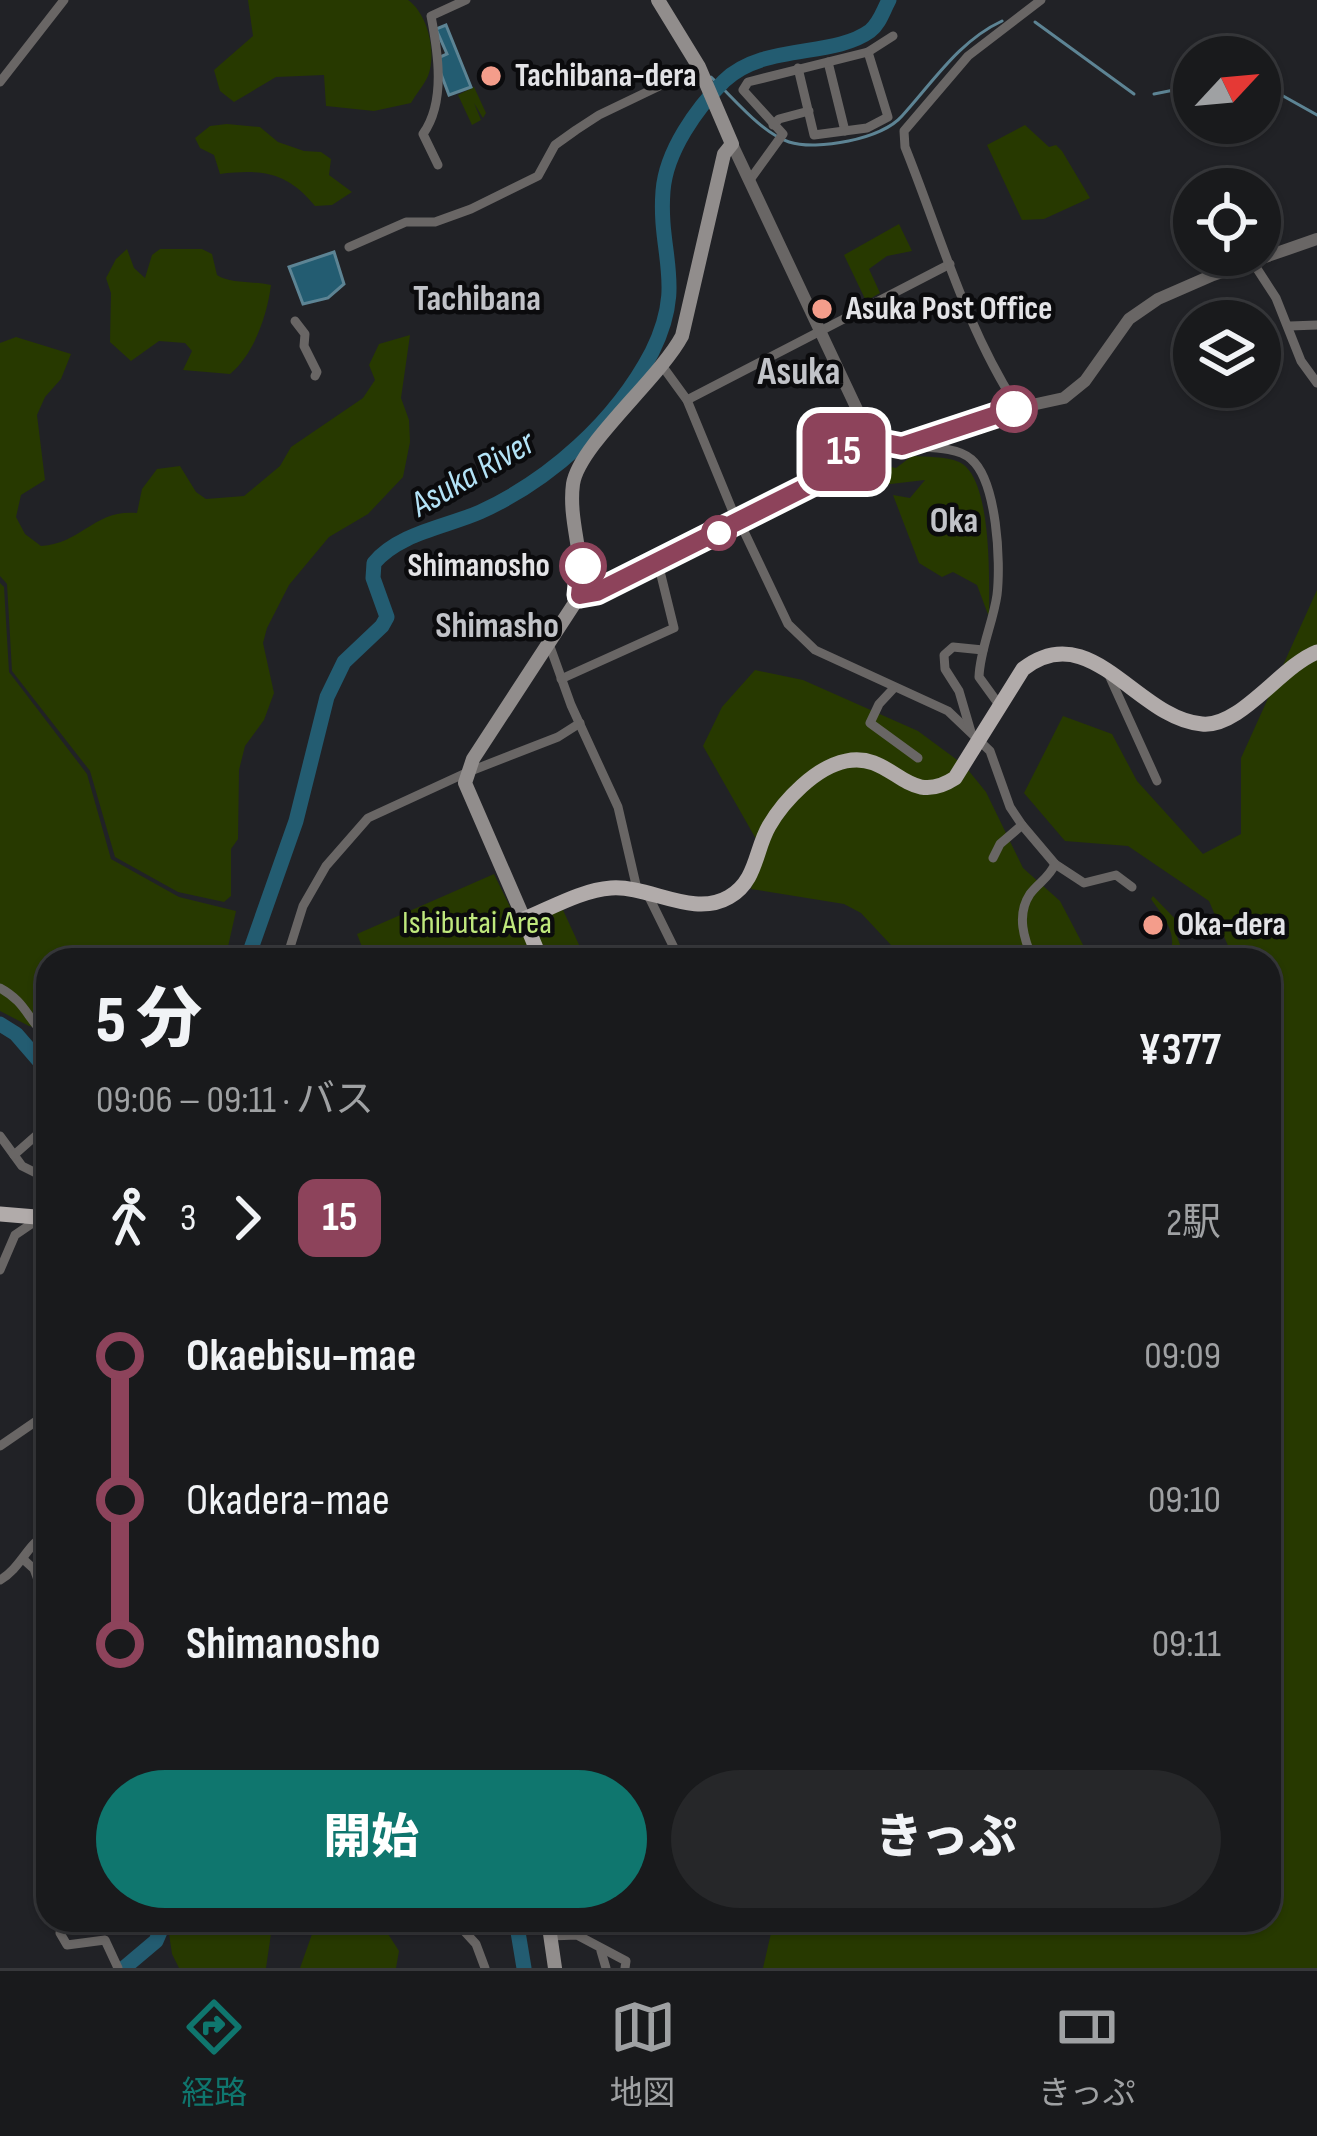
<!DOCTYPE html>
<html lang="ja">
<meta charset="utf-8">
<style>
:root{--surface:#191a1c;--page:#262729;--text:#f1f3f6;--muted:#9fa1a3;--line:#37383b;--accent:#0f766e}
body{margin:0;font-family:"Sofia Sans Condensed","Noto Sans JP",sans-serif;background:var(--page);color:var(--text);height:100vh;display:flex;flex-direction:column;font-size:45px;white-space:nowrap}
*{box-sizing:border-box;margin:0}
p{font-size:39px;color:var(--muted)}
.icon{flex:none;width:66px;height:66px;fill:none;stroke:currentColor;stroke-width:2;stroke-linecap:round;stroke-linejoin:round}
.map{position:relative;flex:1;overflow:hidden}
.drawer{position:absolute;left:36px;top:948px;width:1245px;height:984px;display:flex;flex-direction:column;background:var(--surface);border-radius:36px;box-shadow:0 3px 9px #0004,0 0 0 3px var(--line)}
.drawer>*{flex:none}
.badge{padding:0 24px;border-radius:18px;font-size:42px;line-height:78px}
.needle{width:78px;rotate:64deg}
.tools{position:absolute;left:1173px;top:36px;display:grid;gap:24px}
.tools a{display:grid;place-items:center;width:108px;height:108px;border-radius:50%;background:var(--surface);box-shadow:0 3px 9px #0004,0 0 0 3px var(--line);font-size:60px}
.map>.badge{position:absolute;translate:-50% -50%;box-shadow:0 0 0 6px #fff}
.legs{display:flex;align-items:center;gap:18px;height:132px;padding:0 60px;font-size:39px}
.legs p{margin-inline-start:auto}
.headline{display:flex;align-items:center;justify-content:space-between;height:204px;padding:0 60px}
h1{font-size:66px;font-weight:800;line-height:90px}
.primary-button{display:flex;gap:24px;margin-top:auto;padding:24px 60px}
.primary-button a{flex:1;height:138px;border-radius:72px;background:var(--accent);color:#fff;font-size:48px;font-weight:800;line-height:138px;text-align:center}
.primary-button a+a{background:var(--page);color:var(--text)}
ul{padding:0 60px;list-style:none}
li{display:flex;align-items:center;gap:42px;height:144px;font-size:45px}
li i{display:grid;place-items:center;width:18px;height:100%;margin:0 15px;background:currentColor}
li i::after{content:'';width:30px;height:30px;margin:-15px;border:9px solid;border-radius:50%;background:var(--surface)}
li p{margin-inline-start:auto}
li:first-child i{background:linear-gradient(#0000 50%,currentColor 0)}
li:last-child i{background:linear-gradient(currentColor 50%,#0000 0)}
.tab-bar{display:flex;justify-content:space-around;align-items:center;height:168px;border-top:3px solid var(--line);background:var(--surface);font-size:33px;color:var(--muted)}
.tab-bar a{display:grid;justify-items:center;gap:6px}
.tab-bar .on{color:var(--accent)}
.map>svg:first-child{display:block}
.green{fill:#273900}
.water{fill:#235c71;stroke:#5d8494;stroke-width:3}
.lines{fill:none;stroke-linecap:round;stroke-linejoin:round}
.stream{stroke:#5d8494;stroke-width:3}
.river{stroke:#235c71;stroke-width:15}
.minor{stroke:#696665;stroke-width:9}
.tertiary{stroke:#696665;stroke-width:12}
.secondary{stroke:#918d8c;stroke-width:14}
.primary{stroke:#b1abaa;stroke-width:15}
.line-1-casing{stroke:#fff;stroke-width:27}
.line-1{stroke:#8d435b;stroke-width:18}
.poi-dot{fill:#f49d8b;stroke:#0b0b0d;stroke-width:4.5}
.stop-1-dot{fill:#fff;stroke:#8d435b;stroke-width:6}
.labels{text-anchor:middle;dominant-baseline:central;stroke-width:9;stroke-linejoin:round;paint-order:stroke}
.poi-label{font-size:33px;font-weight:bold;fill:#e3e3e6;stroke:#0b0b0d;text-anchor:start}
.stop-label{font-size:33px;font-weight:bold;fill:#e3e3e6;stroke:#0b0b0d;text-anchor:end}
.park-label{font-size:33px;fill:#bfe87d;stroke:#0b0b0d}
.neighbourhood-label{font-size:36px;font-weight:bold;fill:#c1c3c8;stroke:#0b0b0d}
.water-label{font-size:36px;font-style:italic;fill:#b3e3f7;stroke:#0b0b0d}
.quarter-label{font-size:39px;font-weight:bold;fill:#c1c3c8;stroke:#0b0b0d}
</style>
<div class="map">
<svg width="1317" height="1968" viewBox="0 0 1317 1968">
<rect width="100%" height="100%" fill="#212226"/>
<g class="green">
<path d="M248,0H408C428,14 437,53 428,76C424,85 416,94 411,103L374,111L326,106L324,75L276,77L234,102L220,91L214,70L253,36Z"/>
<path d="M474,87L486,113L483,118L474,103L481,120L472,125L458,95Z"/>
<path d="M227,124L260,127L278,142L304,151L321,152L331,159L329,175L352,192L332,205L315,206C287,172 263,169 220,174L214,155L200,148L195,138L210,126Z"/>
<path d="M1025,125L1049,147L1056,145L1062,151L1090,198L1044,219L1022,220L987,145Z"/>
<path d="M899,224L912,251L887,256L869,269L880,293L866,301L844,255Z"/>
<path d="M127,249L134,268L145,278L152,255L160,249H202L212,254L217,275C230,284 254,281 271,285C267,316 254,354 230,374L183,370L192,351L185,343L159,341L131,361L110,342L111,293L106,278L116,259Z"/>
<path d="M410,335L401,398L409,420L410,442L403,477L368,514L329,537L289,585L267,628L263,643L274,693L264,720L245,746L239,770L238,839L231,849V896L224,902L178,892L115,857L90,771L12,671L7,584L0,576V343L16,337L71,354L61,379L45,397L37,415L45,480L21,495L16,517L25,534L41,546C83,543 94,509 137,513L142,489L157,469L180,466L196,492L206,499L244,496L280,466L291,447L363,398L375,380L369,365L379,344Z"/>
<path d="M912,456C926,457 946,456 959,462C993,477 989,584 989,617L977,585L953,572L942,577L919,563L893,495L910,498L925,480L882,485L867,462L896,468Z"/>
<path d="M0,583L4,587L9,672L87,774L111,859L179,897L236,911L225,960H48V1030L29,1026L0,1011Z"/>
<path d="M1317,590V1968H763L774,1920H1269V960H1234L1209,901L1128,846L1065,841L1024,793L1063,716L1112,734L1137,781L1203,854L1241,834V758Z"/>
<path d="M755,670L803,680L918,731L964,765L986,792L1023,868L1060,901L1091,960H905L861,913L844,904L751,889L760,846L703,746L722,707Z"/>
<path d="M494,874L519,925L563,910L586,960H367L357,934Z"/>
<path d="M1153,896L1179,923L1175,931L1183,953L1170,960H1159L1156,955L1170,954C1178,933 1163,916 1151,899Z"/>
<path d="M167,1920H273L266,1968H179L172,1954Z"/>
<path d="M317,1920H379L399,1951L396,1968H300Z"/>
</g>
<g class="water">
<path d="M446,25L471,87L449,95L438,66L440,57L447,54L436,29Z"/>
<path d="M334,252L344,284L328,298L303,304L289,267Z"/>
</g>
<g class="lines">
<g class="stream">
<path d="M1035,22L1134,94"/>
<path d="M711,77C733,97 760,132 789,142C817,151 882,139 902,116C933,82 959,41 1002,21"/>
<path d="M1260,83L1317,115"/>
<path d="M1154,94L1194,86"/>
</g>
<g class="river">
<path d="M247,960L296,821L327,697L344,662L382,626L387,617L373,578L374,563C399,533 446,527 480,512C550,480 616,421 652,352C686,284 658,255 663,191C666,151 697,108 724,81C763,43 833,58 870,31C880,23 883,11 889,0"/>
<path d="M0,1024L16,1034L48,1071"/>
<path d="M516,1920L524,1968"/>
<path d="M124,1968L156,1941L165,1920"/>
</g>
<g class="minor">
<path d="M828,62L845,131"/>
<path d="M798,68L814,135L867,128L888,117L868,52"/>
<path d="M0,82L64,0"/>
<path d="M773,125L779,119L809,111"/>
<path d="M438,165L423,134C446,102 438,52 431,16L466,0"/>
<path d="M749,181L783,134L743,90L748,82L868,52L893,36"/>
<path d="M349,247L406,222H435L471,209L538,176L555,145L576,130L599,115L699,67"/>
<path d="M1252,261L1276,298L1301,361L1317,383"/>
<path d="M295,321L305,334L304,346L317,372L315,376"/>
<path d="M1290,326L1317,325"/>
<path d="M663,367L687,400L738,524"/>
<path d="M687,400L950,264"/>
<path d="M1018,408C966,329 940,234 905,147L904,131L968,56L1041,0"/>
<path d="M871,439L839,455L818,481L740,523L788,624L815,650L948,711L990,751L1010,807L1022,825L1055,864L1084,883L1116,875L1132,887"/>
<path d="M907,446C925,448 957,446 971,459C997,481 1001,562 997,595C993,623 980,649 979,677L1000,706"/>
<path d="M548,641L571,705L618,807L637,889"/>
<path d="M1108,673L1157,781"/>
<path d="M561,679L674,628L658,563"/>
<path d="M893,689L879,704L870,723L918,758"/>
<path d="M971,732L959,691L945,669L944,655L953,647L983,650"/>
<path d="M993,858L1000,844L1022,825"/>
<path d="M648,895L680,960"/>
<path d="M286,960L303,906L326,866L368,818L468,772L558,737L580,723"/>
<path d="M962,960H994"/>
<path d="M1033,960C1024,939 1016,915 1030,894C1039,882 1049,878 1055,864"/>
<path d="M0,988C26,1002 27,1019 48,1038"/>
<path d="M0,1136L22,1166L48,1179"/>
<path d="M14,1155L48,1125"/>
<path d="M0,1270L15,1235L37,1220"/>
<path d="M0,1446L48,1413"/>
<path d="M23,1559L34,1569L48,1607"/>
<path d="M0,1580C21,1568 27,1544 48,1533"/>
<path d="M63,1920L60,1933L67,1945L105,1940L118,1968"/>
<path d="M454,1920L476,1944L485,1968"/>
<path d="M550,1936L577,1935L626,1961L625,1968"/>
<path d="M601,1951L606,1968"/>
</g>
<g class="tertiary">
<path d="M732,144L871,439L902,445L1018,408L1064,398L1085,381L1129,319L1158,299L1213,275L1317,239"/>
<path d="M580,595L597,592L740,523"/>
</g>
<g class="secondary">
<path d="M524,919L465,783L473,759L580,595C585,557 568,521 573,484C579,445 659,379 682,336L724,154L732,144L699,67L658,0"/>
<path d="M548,1920L555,1968"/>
</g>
<g class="primary">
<path d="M541,960L524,919C551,908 582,890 611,888C649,885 693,918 729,897C757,881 755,850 769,826C784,800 816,767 846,761C894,751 906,810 955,778L1023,669C1091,616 1137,719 1202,724C1240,728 1281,666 1317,652"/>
<path d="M0,1214L48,1218"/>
</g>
</g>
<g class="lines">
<defs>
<path id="line-1" d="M583,566L580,595L597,592L818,481L839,454L853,445L871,440L902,446L1014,409"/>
</defs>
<use href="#line-1" class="line-1-casing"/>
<use href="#line-1" class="line-1"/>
</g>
<g class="poi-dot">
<circle cx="491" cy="76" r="12"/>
<circle cx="822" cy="309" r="12"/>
<circle cx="1153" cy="925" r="12"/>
</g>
<g class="stop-1-dot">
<circle cx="1014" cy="409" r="21"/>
<circle cx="719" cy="533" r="15"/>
<circle cx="583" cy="566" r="21"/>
</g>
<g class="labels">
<g class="poi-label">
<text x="515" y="76">Tachibana-dera</text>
<text x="846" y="309">Asuka Post Office</text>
<text x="1177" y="925">Oka-dera</text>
</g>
<g class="stop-label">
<text x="550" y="566">Shimanosho</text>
</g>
<g class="park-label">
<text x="477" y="923">Ishibutai Area</text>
</g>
<g class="neighbourhood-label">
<text x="477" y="299">Tachibana</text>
<text x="954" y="521">Oka</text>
<text x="497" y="626">Shimasho</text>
</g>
<g class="water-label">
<text transform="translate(473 474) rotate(-30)">Asuka River</text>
</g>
<g class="quarter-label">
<text x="799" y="372">Asuka</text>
</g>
</g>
</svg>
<div class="tools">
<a><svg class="needle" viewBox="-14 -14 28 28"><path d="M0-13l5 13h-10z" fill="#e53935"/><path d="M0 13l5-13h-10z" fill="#9fa1a3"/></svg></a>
<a><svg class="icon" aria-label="locate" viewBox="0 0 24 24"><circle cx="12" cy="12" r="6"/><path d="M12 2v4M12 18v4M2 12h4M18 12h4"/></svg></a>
<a><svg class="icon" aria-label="layers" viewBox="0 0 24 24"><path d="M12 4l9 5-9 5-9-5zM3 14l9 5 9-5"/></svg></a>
</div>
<b class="badge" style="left:844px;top:452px;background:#8d435b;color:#fff">15</b>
<section class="drawer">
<div class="headline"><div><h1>5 分</h1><p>09:06 – 09:11 · バス</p></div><b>¥377</b></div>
<div class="legs"><svg class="icon" aria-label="walk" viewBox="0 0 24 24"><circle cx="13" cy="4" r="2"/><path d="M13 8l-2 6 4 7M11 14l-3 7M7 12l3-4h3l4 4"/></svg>3<svg class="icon" aria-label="forward" viewBox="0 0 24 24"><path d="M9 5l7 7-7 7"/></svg><b class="badge" style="background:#8d435b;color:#fff">15</b><p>2駅</p></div>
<ul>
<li><i style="color:#8d435b"></i><b>Okaebisu-mae</b><p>09:09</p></li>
<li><i style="color:#8d435b"></i><span>Okadera-mae</span><p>09:10</p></li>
<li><i style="color:#8d435b"></i><b>Shimanosho</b><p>09:11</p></li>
</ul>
<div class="primary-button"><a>開始</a><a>きっぷ</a></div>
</section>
</div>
<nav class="tab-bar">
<a class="on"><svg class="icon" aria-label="directions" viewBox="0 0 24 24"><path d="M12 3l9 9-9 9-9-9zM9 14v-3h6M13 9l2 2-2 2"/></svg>経路</a>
<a><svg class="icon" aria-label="map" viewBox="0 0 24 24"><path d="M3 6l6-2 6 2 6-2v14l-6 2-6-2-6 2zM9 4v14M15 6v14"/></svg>地図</a>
<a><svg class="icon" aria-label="tickets" viewBox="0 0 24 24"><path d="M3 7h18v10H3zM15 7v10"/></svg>きっぷ</a>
</nav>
